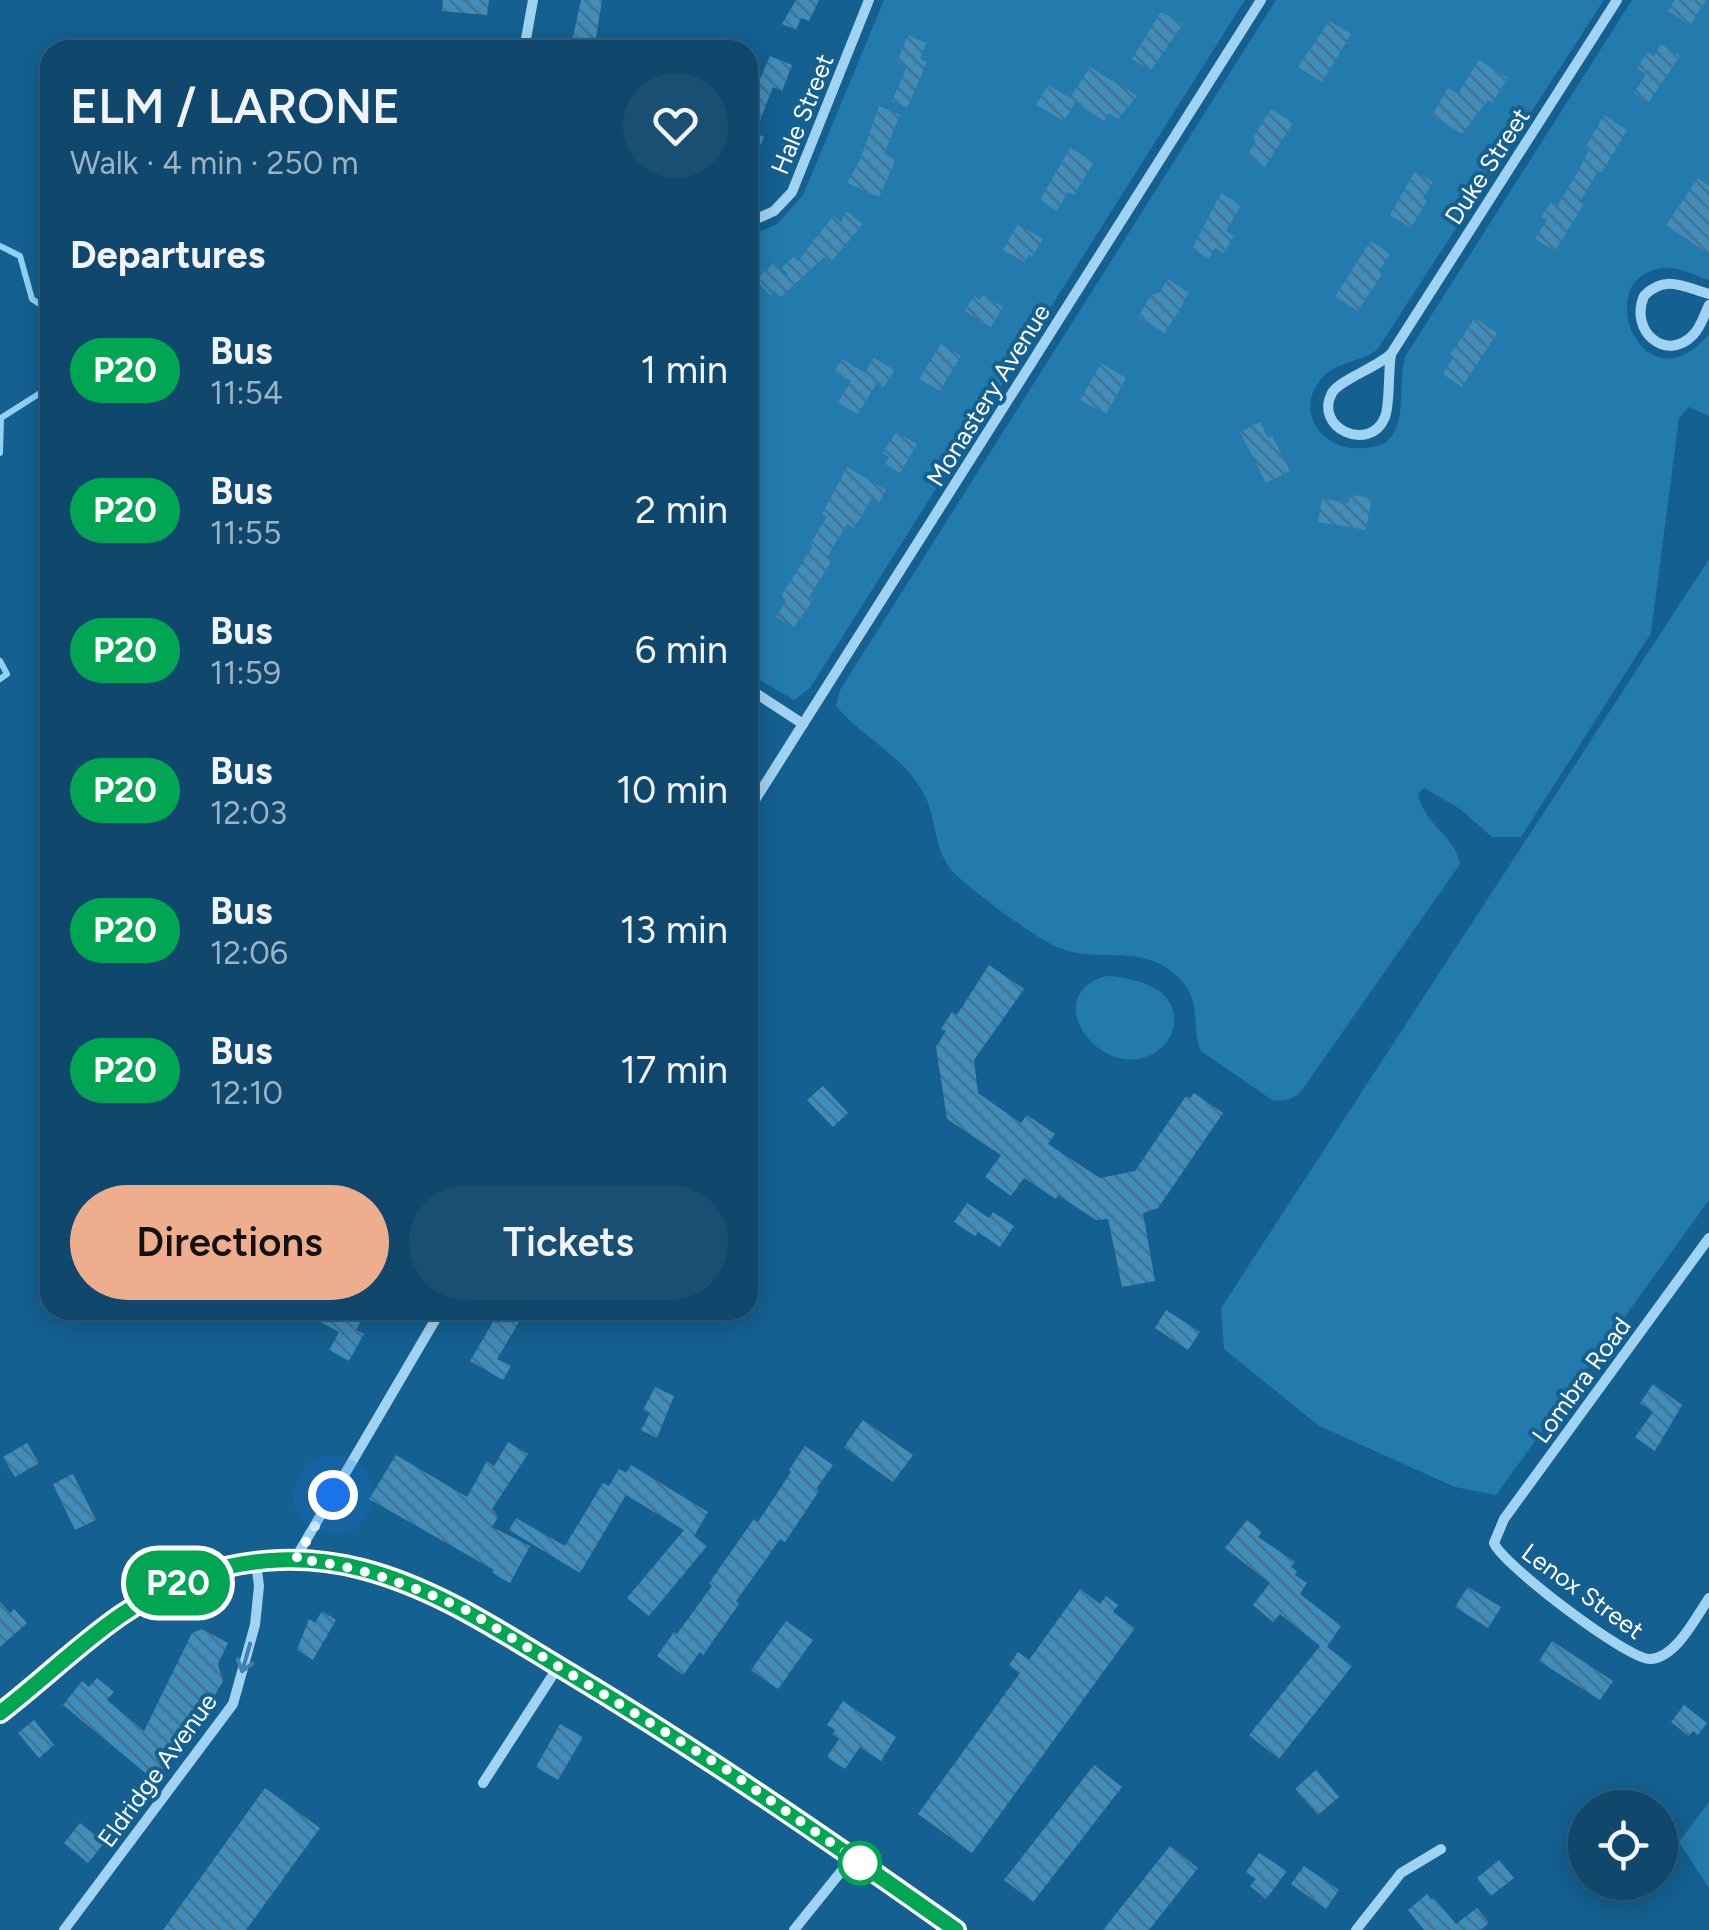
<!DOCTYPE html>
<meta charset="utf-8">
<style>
:root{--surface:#0f486c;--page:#184f72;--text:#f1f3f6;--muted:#9bb2c2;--line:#2f607f;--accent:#eead8d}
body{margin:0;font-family:Figtree,sans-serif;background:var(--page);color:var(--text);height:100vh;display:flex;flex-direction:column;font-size:38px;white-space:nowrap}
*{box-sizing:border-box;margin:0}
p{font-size:32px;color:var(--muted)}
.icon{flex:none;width:55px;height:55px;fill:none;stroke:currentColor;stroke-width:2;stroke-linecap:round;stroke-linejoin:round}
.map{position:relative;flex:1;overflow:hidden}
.drawer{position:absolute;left:40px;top:40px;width:718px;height:1280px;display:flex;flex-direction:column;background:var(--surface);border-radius:30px;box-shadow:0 5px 25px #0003,0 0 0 2px var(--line)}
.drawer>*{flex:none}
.badge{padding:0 20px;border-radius:32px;font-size:35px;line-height:65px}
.buttons{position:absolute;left:1568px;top:1790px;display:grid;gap:20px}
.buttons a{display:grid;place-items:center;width:110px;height:110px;border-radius:50%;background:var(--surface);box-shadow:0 5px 25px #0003,0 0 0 2px var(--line);font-size:50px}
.you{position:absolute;width:50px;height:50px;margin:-25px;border:8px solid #fff;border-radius:50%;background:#1a73e8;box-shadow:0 0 0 15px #1a73e833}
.map>.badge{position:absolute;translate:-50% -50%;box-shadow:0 0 0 5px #fff}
h2{padding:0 30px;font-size:38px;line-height:90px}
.round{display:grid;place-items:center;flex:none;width:105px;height:105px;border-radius:52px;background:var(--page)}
.headline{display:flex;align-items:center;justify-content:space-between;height:170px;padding:0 30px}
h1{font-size:48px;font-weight:600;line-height:75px}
.primary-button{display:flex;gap:20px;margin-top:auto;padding:20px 30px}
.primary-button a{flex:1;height:115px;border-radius:60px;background:var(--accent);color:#111;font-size:40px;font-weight:600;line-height:115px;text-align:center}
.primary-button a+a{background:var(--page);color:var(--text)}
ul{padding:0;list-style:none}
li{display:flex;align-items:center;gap:30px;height:140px;padding:0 30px}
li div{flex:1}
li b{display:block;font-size:38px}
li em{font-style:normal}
li .badge{min-width:110px;font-weight:700;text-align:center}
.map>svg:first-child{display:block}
.green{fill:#237aad}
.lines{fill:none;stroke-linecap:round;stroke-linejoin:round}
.stream{stroke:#91d1f4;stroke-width:6}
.building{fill:url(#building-back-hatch)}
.street{stroke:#9fd3f1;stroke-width:10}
.secondary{stroke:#ceeafc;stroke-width:20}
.oneway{stroke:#3e82ad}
.line-casing{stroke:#fff;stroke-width:22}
.line{stroke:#00a651;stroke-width:15}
.walk{stroke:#fff;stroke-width:10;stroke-dasharray:0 18}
.stop-dot{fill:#fff;stroke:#00a651;stroke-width:5}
.labels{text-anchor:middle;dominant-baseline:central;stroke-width:8;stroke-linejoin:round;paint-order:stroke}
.street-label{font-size:25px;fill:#fff;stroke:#146090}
</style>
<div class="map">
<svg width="1709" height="1930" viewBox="0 0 1709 1930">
<defs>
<pattern id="building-back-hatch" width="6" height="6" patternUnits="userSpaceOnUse" patternTransform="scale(2.5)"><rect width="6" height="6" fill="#408dba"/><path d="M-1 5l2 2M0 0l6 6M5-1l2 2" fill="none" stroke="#45738e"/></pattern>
</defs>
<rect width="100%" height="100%" fill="#146090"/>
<g class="green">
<path d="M884,0H1245L810,688L794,700L748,673V237L777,224L803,195Z"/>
<path d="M1276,0H1604L1377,350C1360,363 1337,361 1322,378C1293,410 1322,452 1363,448C1374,447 1384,446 1391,437C1407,420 1397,378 1406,355L1632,0H1709V280C1694,276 1679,266 1663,268C1588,277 1643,413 1709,334V416L1689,407L1679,418L1651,633L1521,837H1492L1460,809L1424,788L1418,794C1424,825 1458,839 1460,864L1302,1090C1293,1100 1286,1102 1272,1100L1201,1051C1191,1029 1201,1006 1185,985C1150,941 1108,963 1064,950C1041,943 977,894 957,876C932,853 938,819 923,792C902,755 863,738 836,706L840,690Z"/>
<path d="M1709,559V1200L1496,1495L1455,1487L1319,1426L1224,1349L1221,1308Z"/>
<path d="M1106,976C1134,977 1178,988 1174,1023C1173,1034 1168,1042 1160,1049C1107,1091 1034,996 1106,976Z"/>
<path d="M1709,1802V1888L1679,1842Z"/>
</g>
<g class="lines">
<g class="stream">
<path d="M0,246L20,256L32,299L50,311"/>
<path d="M0,453L1,418L45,390L50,345"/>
<path d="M0,661L7,674L0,679"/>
</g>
</g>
<g class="building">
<path d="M443,0H489L487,15L442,11Z"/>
<path d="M581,0H602L594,50L571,46Z"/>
<path d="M796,0H819L809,21L801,18L796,30L782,24Z"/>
<path d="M1675,0H1706L1690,25L1668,11Z"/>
<path d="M1161,12L1183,24L1151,70L1132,59Z"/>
<path d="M1329,21L1351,34L1322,82L1298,67Z"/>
<path d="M908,35L926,43L920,59L927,62L907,108L892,101L907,66L897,61Z"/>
<path d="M1661,44L1680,56L1648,103L1634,93L1646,74L1637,68L1648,52L1654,56Z"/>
<path d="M770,56L792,65L782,91L773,87L755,133L764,137L748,173V97L754,80L759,81Z"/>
<path d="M1479,60L1508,78L1492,103L1488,100L1462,134L1432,115L1448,88L1458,94Z"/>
<path d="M1090,67L1137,96L1118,119L1109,113L1104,121L1075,102L1064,121L1036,105L1048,85L1070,98Z"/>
<path d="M879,106L900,115L884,154L896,159L879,197L847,183L860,160Z"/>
<path d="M1271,109L1293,123L1265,167L1247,155L1256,141L1253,138Z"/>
<path d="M1604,115L1627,130L1602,172L1598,171L1580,202L1584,204L1555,251L1535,239L1547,220L1541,217L1552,201L1558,205L1578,171L1589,150L1585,148Z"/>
<path d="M1070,148L1094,162L1074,195L1068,192L1057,211L1040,200Z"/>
<path d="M1415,171L1433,182L1423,198L1427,201L1411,228L1390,215Z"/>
<path d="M1698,178L1709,186V254L1666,225Z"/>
<path d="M1221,193L1241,205L1226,231L1234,236L1224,253L1215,248L1209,259L1192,249Z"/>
<path d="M846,211L863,224L831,262L824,257L781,297L775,292L777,289L770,295L756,280L774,263L786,277L788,274L782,268L793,257L798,261L833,216L841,222Z"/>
<path d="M1018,224L1043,239L1032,257L1029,254L1025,262L1003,250Z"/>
<path d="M1371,241L1390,254L1379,271L1382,274L1358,311L1335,296Z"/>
<path d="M1168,279L1189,293L1165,333L1138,317L1151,295L1159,293Z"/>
<path d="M983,295L1003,307L991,327L965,311L974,296L980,300Z"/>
<path d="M1475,318L1497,333L1462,387L1443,374L1454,357L1450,355Z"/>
<path d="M941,344L961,356L940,391L919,379Z"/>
<path d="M874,358L895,370L883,388L876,384L858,414L838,403L851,381L834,372L842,359L865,373Z"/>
<path d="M1101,363L1126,378L1106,414L1080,400Z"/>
<path d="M1260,422L1268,438L1272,436L1290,471L1266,483L1240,432Z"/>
<path d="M896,432L917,444L900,473L885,464L889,457L883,453Z"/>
<path d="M847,467L886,490L879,503L872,498L854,528L847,524L827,557L832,560L809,597L813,600L794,627L776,617L786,601L782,595L813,546L810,544L827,517L822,514Z"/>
<path d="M1350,495L1372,498L1366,530L1318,522L1322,499L1349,503Z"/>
<path d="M989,965L1024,989L974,1060L978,1093L1021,1123L1027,1115L1055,1134L1048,1144L1100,1178L1135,1171L1186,1096L1190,1098L1194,1093L1223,1113L1158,1208L1143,1213L1155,1281L1122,1287L1108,1219L1096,1220L1058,1195L1056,1199L1024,1178L1011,1196L985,1177L1001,1155L947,1119L936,1047L946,1031L941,1029L952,1012L957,1015Z"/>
<path d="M823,1086L848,1113L833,1127L807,1100Z"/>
<path d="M967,1203L989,1218L993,1212L1014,1226L1000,1247L978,1232L975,1236L954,1222Z"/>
<path d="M299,1310H341L361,1321L356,1330L364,1334L349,1361L329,1350L339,1332Z"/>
<path d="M500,1310H526L497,1359L511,1366L503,1380L470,1361Z"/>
<path d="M1166,1310L1200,1332L1188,1350L1155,1328Z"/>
<path d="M1653,1384L1682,1405L1655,1451L1635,1437L1653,1412L1640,1403Z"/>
<path d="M655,1387L674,1396L657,1438L641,1430L650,1413L643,1410Z"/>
<path d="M863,1420L913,1455L893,1482L844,1447Z"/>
<path d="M508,1442L528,1454L492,1509L498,1517L492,1527L530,1546L510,1583L492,1573L494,1570L369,1499L396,1455L467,1497L487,1461L494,1466Z"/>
<path d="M27,1443L39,1463L15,1477L3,1457Z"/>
<path d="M805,1446L833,1465L816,1489L819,1491L785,1542L780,1539L764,1562L736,1601L739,1604L703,1655L700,1652L683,1675L657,1656L674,1632L677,1634L712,1586L709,1583L754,1519L758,1522L791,1472L789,1470Z"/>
<path d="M631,1465L708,1512L694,1536L707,1546L649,1616L627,1598L684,1530L626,1495L580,1573L509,1530L516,1518L565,1546L603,1483L609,1486L619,1469L626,1473Z"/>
<path d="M73,1474L96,1520L75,1530L53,1484Z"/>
<path d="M1247,1520L1262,1532L1258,1537L1295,1562L1291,1567L1297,1571L1295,1575L1307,1583L1300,1594L1341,1626L1327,1647L1352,1666L1279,1759L1249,1735L1320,1646L1280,1614L1273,1622L1253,1605L1270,1583L1225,1548Z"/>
<path d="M1468,1587L1501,1607L1488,1628L1455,1607Z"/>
<path d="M1080,1589L1100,1604L1106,1596L1118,1605L1113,1612L1135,1628L972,1853L918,1814L1020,1673L1009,1665L1018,1652L1029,1660Z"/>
<path d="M0,1602L10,1613L14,1609L27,1623L0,1647Z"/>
<path d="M322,1611L336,1620L313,1660L297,1650L309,1619L315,1623Z"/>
<path d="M786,1621L813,1640L778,1689L751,1670Z"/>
<path d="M202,1629L228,1643L218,1664L223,1681L195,1729L189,1726L175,1755L154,1780L63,1705L82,1681L89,1687L97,1678L114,1692L107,1700L144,1731L192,1633Z"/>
<path d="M1552,1641L1613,1681L1600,1700L1539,1661Z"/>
<path d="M843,1701L896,1737L881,1761L860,1747L845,1769L827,1757L839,1739L832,1734L835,1730L827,1725Z"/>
<path d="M1684,1705L1707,1723L1698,1735L1693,1731L1689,1736L1671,1722Z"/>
<path d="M34,1720L54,1745L39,1758L18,1733Z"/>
<path d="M560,1724L583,1737L558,1780L536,1767Z"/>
<path d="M1094,1765L1122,1787L1033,1902L1004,1880Z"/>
<path d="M1316,1770L1339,1797L1318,1815L1295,1789Z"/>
<path d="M265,1788L320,1828L246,1930H163Z"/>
<path d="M80,1823L105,1842L88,1863L64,1843Z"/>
<path d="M1170,1846L1198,1868L1149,1930H1103Z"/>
<path d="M1259,1853L1287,1871L1266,1899L1250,1886L1256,1879L1246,1872Z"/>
<path d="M1499,1860L1514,1878L1491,1896L1477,1878Z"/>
<path d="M1304,1866L1339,1890L1326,1909L1291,1884Z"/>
<path d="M1427,1894L1432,1900L1434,1898L1456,1924L1477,1908L1489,1923L1480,1930H1424L1408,1910Z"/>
</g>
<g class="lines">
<g class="street">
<path d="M524,50L533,0"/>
<path d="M748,223L774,211L792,192L869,0"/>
<path d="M1709,294C1684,287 1665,274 1644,296C1629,331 1666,363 1693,335C1701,327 1704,315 1709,305"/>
<path d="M1391,354L1617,0"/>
<path d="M1391,354C1388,371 1390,405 1385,417C1370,454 1313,428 1332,393C1339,380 1376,368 1391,354Z"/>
<path d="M748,688L803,724"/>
<path d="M748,811L1261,0"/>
<path d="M1709,1238L1504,1519L1494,1543C1502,1564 1628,1660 1650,1659C1676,1658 1696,1617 1709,1598"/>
<path d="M295,1559L441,1310"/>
<path d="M483,1783L558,1667"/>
<path d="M64,1930L233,1704L255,1625L259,1586L256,1563"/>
<path d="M794,1930L852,1858"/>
<path d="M1356,1930L1401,1873L1441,1849"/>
</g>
<path class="secondary" d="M0,1713C65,1664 119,1602 198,1575C251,1557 308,1555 362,1569C437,1588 499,1631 565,1670C700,1751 828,1839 956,1930"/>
</g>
<defs><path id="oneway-shaft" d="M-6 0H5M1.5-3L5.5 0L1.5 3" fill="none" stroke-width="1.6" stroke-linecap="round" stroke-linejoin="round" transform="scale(2.5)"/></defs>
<use class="oneway" href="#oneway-shaft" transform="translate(246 1658) rotate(106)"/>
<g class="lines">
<defs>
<path id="line" d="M0,1713C65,1663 119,1602 198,1575C251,1557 308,1555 362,1569C439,1589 504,1634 571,1674C704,1754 830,1841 956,1930"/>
</defs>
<use href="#line" class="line-casing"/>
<use href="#line" class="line"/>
<path class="walk" d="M333,1495L296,1559C358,1565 411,1585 468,1611L727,1770L860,1863"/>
</g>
<circle class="stop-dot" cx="860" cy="1863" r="20"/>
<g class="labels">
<g class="street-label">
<text transform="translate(802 114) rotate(-68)">Hale Street</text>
<text transform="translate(1487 166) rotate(-57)">Duke Street</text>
<text transform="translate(988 395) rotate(-58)">Monastery Avenue</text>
<text transform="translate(1581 1380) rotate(-54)">Lombra Road</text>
<text transform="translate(1583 1591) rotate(36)">Lenox Street</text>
<text transform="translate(157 1770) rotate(-54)">Eldridge Avenue</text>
</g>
</g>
</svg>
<div class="buttons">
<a><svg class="icon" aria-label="locate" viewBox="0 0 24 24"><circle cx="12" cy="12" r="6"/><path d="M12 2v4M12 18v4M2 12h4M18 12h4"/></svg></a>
</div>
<div class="you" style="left:333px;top:1495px"></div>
<b class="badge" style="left:178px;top:1583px;background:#00a651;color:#fff">P20</b>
<section class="drawer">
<div class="headline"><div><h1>ELM / LARONE</h1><p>Walk · 4 min · 250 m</p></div><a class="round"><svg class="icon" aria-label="heart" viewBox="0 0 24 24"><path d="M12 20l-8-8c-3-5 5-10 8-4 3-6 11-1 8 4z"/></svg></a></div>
<h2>Departures</h2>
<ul>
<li><span class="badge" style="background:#00a651;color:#fff">P20</span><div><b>Bus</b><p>11:54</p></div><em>1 min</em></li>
<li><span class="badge" style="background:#00a651;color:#fff">P20</span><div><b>Bus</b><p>11:55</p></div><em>2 min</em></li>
<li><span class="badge" style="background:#00a651;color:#fff">P20</span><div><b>Bus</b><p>11:59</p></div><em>6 min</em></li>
<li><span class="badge" style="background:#00a651;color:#fff">P20</span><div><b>Bus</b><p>12:03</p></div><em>10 min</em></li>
<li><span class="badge" style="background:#00a651;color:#fff">P20</span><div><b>Bus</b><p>12:06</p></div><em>13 min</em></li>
<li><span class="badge" style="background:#00a651;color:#fff">P20</span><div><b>Bus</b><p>12:10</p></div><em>17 min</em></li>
</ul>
<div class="primary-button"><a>Directions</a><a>Tickets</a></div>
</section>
</div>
